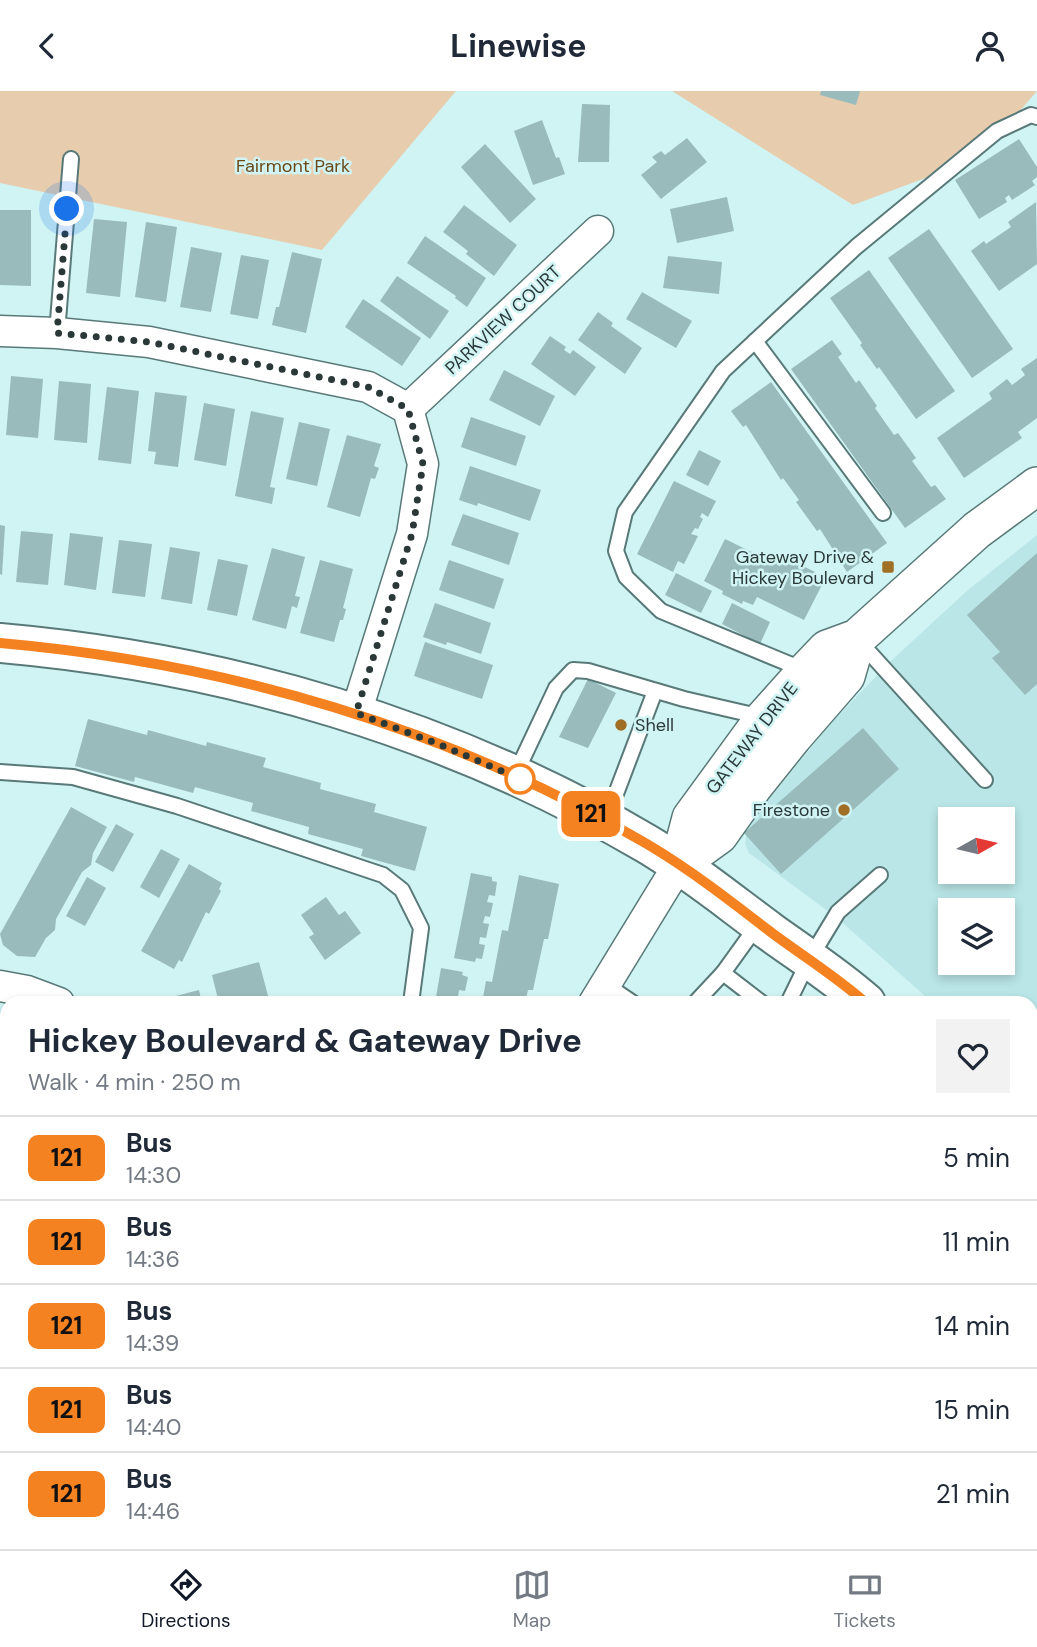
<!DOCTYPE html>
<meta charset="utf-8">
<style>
:root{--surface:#fff;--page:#f2f2f3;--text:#1f2937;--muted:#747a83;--line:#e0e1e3;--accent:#111827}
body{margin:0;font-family:"DM Sans",sans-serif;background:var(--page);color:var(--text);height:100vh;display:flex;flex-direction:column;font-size:26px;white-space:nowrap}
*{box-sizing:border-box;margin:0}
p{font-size:23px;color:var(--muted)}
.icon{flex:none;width:38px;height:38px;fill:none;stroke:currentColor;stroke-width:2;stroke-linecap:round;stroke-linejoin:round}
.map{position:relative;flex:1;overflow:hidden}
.side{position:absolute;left:0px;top:905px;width:1038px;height:555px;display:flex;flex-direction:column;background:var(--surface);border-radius:21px 21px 0 0;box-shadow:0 4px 10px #0003}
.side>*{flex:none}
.badge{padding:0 14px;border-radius:10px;font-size:24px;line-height:46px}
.needle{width:46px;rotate:82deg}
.tools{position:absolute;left:938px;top:716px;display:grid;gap:14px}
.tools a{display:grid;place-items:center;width:77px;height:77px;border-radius:0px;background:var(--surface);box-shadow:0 4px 10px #0003;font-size:35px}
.you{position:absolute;width:35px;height:35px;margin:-18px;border:5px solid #fff;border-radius:50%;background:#1a73e8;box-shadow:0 0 0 10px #1a73e833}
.map>.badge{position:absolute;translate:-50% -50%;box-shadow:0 0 0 4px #fff}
.round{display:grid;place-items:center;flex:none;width:74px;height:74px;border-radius:0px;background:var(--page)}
.head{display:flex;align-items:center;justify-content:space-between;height:119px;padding:0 28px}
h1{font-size:33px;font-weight:700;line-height:52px}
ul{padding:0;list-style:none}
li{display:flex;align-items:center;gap:21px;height:84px;padding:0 28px;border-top:2px solid var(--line)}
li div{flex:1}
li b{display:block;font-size:26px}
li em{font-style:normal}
li .badge{min-width:77px;font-weight:700;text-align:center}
header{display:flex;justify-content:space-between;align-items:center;height:91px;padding:0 28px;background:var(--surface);font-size:32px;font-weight:700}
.tabs{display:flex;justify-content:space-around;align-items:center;height:98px;border-top:2px solid var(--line);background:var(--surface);font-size:19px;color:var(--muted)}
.tabs a{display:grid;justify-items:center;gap:4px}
.tabs .current{color:var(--accent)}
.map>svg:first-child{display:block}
.built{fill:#bae6e7;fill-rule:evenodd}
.green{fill:#e7cdae}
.building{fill:#9bb}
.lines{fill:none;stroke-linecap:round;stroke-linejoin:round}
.service-casing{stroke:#597979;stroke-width:18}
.minor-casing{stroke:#597979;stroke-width:33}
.tertiary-casing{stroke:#597979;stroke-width:40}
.secondary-casing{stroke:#597979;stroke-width:42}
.service{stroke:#fff;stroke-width:14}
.minor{stroke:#fff;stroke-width:30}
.tertiary{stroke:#fff;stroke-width:37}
.secondary{stroke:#fff;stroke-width:38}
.line-casing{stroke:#fff;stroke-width:16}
.line{stroke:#f58220;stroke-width:10}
.walk{stroke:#2a3838;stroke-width:7;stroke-dasharray:0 12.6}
.poi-dot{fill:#a06e24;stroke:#d0f3f3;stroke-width:2.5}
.stop-dot{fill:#fff;stroke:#f58220;stroke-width:3.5}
.labels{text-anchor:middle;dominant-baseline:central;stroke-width:5;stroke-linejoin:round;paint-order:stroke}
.park-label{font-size:18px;fill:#6a4919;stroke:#d0f3f3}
.street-label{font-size:18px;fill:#2a3838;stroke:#d0f3f3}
.poi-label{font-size:18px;fill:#2a3838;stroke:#d0f3f3;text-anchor:end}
</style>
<header><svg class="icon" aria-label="back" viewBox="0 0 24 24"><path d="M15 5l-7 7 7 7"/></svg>Linewise<svg class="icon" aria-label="person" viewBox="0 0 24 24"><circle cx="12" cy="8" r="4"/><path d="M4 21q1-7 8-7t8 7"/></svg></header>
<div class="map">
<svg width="1037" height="1458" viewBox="0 0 1037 1458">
<rect width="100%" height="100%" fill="#d0f3f3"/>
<path class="built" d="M1037,444V1019L1031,1012V912H933L836,826L749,762L745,753L747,740L755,726L831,632L893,568L968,499ZM950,728H1003V780H950ZM950,819H1003V872H950Z"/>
<g class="green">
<path d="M0,0H456L322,159L0,92Z"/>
<path d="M672,0H1037L979,67L853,114Z"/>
</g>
<g class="building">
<path d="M821,0H860L856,14L820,4Z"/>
<path d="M582,13L610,14L609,71H578Z"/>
<path d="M542,29L556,67L559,66L565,83L533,94L514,40Z"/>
<path d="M687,47L707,71L661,108L641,84L657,71L652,66L661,60L665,64Z"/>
<path d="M1019,48L1037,76V86L1032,90L1035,94L1012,109L1009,104L1005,107L1007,111L979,128L955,89Z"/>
<path d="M485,53L536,108L510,132L461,76Z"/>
<path d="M727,106L734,140L677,152L670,118Z"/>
<path d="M1036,111L1037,173L999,200L971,160L984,150L986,153L1011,136L1008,131Z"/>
<path d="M464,114L517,154L494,185L466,163L468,160L443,141Z"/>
<path d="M0,119H31V195L0,194Z"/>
<path d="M94,128L127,131L120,206L86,202Z"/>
<path d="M146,131L177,136L166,211L135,206Z"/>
<path d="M929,138L1013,258L972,287L888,167Z"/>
<path d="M425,145L486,187L467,216L455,207L456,205L407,172Z"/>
<path d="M191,156L222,162L211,221L180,216Z"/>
<path d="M292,161L322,168L306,242L272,234L276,216H279Z"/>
<path d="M241,164L269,169L258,228L230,223Z"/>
<path d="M668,165L722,171L719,203L663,197Z"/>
<path d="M869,179L955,300L916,328L879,276L877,278L860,254L862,252L830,207Z"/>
<path d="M397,185L449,220L430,248L380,210Z"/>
<path d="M642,201L692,230L676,257L626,228Z"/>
<path d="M363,208L421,247L402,275L345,236Z"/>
<path d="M598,221L613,232L611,235L642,257L625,283L578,249Z"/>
<path d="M550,245L566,256L564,259L570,263L573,259L596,276L575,305L531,273Z"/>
<path d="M832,249L842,263L838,266L856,292L859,289L877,315L875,317L894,344L898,342L916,367L912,370L931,396L935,394L946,408L905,437L791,278Z"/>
<path d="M1037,267V327L1018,341L1022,347L964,387L937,347L992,308L989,302L1007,288L1012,294L1025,284L1021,278Z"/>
<path d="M504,279L555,305L540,335L489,309Z"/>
<path d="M11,285L43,288L38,347L6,344Z"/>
<path d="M59,290L91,293L87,352L54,349Z"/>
<path d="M771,291L887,452L847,481L820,438L817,440L796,411L799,409L783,387L781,389L746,334L743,336L731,320Z"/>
<path d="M107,296L139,300L131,373L98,369Z"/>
<path d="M155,301L187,305L178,376L154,373L156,361L148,360Z"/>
<path d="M204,312L235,318L226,375L194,369Z"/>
<path d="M251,320L284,327L270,396L275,397L272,413L235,405Z"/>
<path d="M471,326L526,345L516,375L461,356Z"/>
<path d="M299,331L330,338L317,395L286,388Z"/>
<path d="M347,344L381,353L374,375L379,377L375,388L371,387L360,426L327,416Z"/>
<path d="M699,359L721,370L708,395L686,384Z"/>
<path d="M470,375L541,399L530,430L478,412L477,415L459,409Z"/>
<path d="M674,390L716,410L708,426L702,422L700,426L703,428L698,438L695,437L691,443L698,445L684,473L678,470L673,481L637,463Z"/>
<path d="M463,423L519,442L509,474L451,454Z"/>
<path d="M0,434L5,435L2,484L0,483Z"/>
<path d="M21,440L53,443L48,494L16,491Z"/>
<path d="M70,442L103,446L96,499L64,494Z"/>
<path d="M725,448L772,471L777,462L815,481L812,486L823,492L804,529L757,506L753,514L743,510L742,513L722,503L723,500L704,490Z"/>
<path d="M119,449L152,453L145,506L112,502Z"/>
<path d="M170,456L200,461L192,513L161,508Z"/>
<path d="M272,457L305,466L295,505L300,506L297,517L292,515L286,538L252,529Z"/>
<path d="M1037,462V593L1025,604L992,567L1000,561L967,524Z"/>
<path d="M218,468L248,474L237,525L207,519Z"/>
<path d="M320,469L353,478L343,517L346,518L343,529H340L334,551L300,542Z"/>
<path d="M449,469L504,488L494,518L439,499Z"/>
<path d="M676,482L712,500L701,522L665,504Z"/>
<path d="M435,512L491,532L481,563L447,551L446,554L423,546Z"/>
<path d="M732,512L770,531L760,553L722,533Z"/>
<path d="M425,551L493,574L482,608L414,585Z"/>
<path d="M588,588L616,602L588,657L559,646Z"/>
<path d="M88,628L147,644L148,639L206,655L207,651L266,667L263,676L321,692L320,698L376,713L374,721L427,736L415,780L361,765L363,758L308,743L309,736L251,720L253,712L195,696L193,702L135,686L134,691L75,675Z"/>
<path d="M863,637L899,678L781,783L744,742Z"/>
<path d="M71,716L107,736L93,762L91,774L82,781L56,828L55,839L46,847L35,866L17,865L3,854L0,843Z"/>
<path d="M116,733L134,743L113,781L95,771Z"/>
<path d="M161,758L180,768L159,807L140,796Z"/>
<path d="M189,773L222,792L219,798L221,800L209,823L206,821L182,871L179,869L174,878L141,860Z"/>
<path d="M471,782L492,786V790L497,791L495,805L489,804L487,811L493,812L490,826L485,825L483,832L489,833L486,847L480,846L479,853L485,854L482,868L476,867L475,871L454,867Z"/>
<path d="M519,784L559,793L548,848H544L533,899H528L525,912H482L486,890L492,891L502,839L508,840Z"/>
<path d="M87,786L106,797L85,835L66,825Z"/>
<path d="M326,806L339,824L345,820L361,842L325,869L309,846L314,843L301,824Z"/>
<path d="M259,871L270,912H219L212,884Z"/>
<path d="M441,877L463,881L462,884L468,886L465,900L459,899L458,906L464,907L463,912H435Z"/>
<path d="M199,899L202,912H178L176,905Z"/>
<rect x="0" y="971" width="7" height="71"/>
<path d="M0,1211L7,1212V1288L2,1325Z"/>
<path d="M51,1452H77L80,1458H54Z"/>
<path d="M232,1452H352L351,1458H231Z"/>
</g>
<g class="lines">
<defs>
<g id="service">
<path d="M57,242L71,68"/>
<path d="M755,250L883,422"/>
<path d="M859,550L985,689"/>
<path d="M804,579L661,520L626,486L616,460L625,421L723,280L856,156L997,40L1031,24L1037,26"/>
<path d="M0,681L73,686L177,715L383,784L402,799L421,837L411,912"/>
<path d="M515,684L556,597L573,579L588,580L684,608L762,626"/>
<path d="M606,729L655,600"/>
<path d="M759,832L723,882L762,912"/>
<path d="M605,893L633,912"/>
<path d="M695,912L723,882"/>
<path d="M788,912L809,869L838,821L880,784"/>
<path d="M535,1452L555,1457L573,1452"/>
</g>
<g id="minor">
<path d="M0,240L57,242L149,251L368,296L408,318L423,373L412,443L356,622"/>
<path d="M408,318L598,140"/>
<path d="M0,895L27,900L59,912"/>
<path d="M594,912L679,773"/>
<path d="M132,1452L135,1458"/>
<path d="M421,1458L427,1452"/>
</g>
<g id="tertiary">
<path d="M679,773L691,727L764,627L806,580L827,558L857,547L977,439L1037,395"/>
<path d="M679,773L719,744L753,696L793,646L846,585L857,547"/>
</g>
<g id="secondary">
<path d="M0,552C227,572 450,637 647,753C691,779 731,812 772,842C804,865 837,886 866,912"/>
<path d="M1031,1077L1037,1085"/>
</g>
</defs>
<use href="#service" class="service-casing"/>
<use href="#minor" class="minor-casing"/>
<use href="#tertiary" class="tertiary-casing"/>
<use href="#secondary" class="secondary-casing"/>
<use href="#service" class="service"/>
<use href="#minor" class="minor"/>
<use href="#tertiary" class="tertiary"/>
<use href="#secondary" class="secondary"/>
</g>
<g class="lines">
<defs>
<path id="line" d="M0,552C228,572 449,637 647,753C691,779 732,811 772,842C803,865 837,886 866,912"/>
</defs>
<use href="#line" class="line-casing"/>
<use href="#line" class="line"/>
<path class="walk" d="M67,118L57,242L149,251L368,296L408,318L423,373L412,443L356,622L441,654L520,688"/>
</g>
<g class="poi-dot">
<rect x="881" y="469" width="14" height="14" rx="3.5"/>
<circle cx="621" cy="634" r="7"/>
<circle cx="844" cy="719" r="7"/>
</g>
<circle class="stop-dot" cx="520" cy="688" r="14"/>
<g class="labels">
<g class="park-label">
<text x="293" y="75">Fairmont Park</text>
</g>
<g class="street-label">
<text transform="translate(503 229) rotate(-43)">PARKVIEW COURT</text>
<text transform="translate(752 647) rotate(-52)">GATEWAY DRIVE</text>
</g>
<g class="poi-label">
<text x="874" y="466">Gateway Drive &amp;<tspan x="874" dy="21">Hickey Boulevard</tspan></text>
<text x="635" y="634" text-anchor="start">Shell</text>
<text x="830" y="719">Firestone</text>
</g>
</g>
</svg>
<div class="tools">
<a><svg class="needle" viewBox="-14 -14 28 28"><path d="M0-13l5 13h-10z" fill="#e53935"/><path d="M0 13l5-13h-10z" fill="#747a83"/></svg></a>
<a><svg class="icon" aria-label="layers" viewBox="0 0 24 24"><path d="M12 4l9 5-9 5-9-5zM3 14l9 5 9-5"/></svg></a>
</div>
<div class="you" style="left:67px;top:118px"></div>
<b class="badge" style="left:591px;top:723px;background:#f58220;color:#111">121</b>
<section class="side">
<div class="head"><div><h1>Hickey Boulevard &amp; Gateway Drive</h1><p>Walk · 4 min · 250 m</p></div><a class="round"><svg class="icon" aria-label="heart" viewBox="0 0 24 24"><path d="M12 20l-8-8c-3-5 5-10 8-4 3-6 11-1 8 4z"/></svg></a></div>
<ul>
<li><span class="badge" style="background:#f58220;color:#111">121</span><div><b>Bus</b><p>14:30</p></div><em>5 min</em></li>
<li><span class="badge" style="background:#f58220;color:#111">121</span><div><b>Bus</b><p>14:36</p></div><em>11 min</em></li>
<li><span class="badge" style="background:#f58220;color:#111">121</span><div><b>Bus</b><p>14:39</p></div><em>14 min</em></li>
<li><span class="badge" style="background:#f58220;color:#111">121</span><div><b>Bus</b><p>14:40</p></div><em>15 min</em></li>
<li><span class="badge" style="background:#f58220;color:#111">121</span><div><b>Bus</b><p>14:46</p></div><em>21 min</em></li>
</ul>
</section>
</div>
<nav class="tabs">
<a class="current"><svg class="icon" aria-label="directions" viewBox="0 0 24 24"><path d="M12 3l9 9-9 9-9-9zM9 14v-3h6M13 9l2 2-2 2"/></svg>Directions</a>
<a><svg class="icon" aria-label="map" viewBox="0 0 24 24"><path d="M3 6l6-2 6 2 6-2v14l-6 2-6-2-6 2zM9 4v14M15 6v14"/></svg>Map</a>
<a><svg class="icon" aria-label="tickets" viewBox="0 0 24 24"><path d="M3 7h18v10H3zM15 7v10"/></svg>Tickets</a>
</nav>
